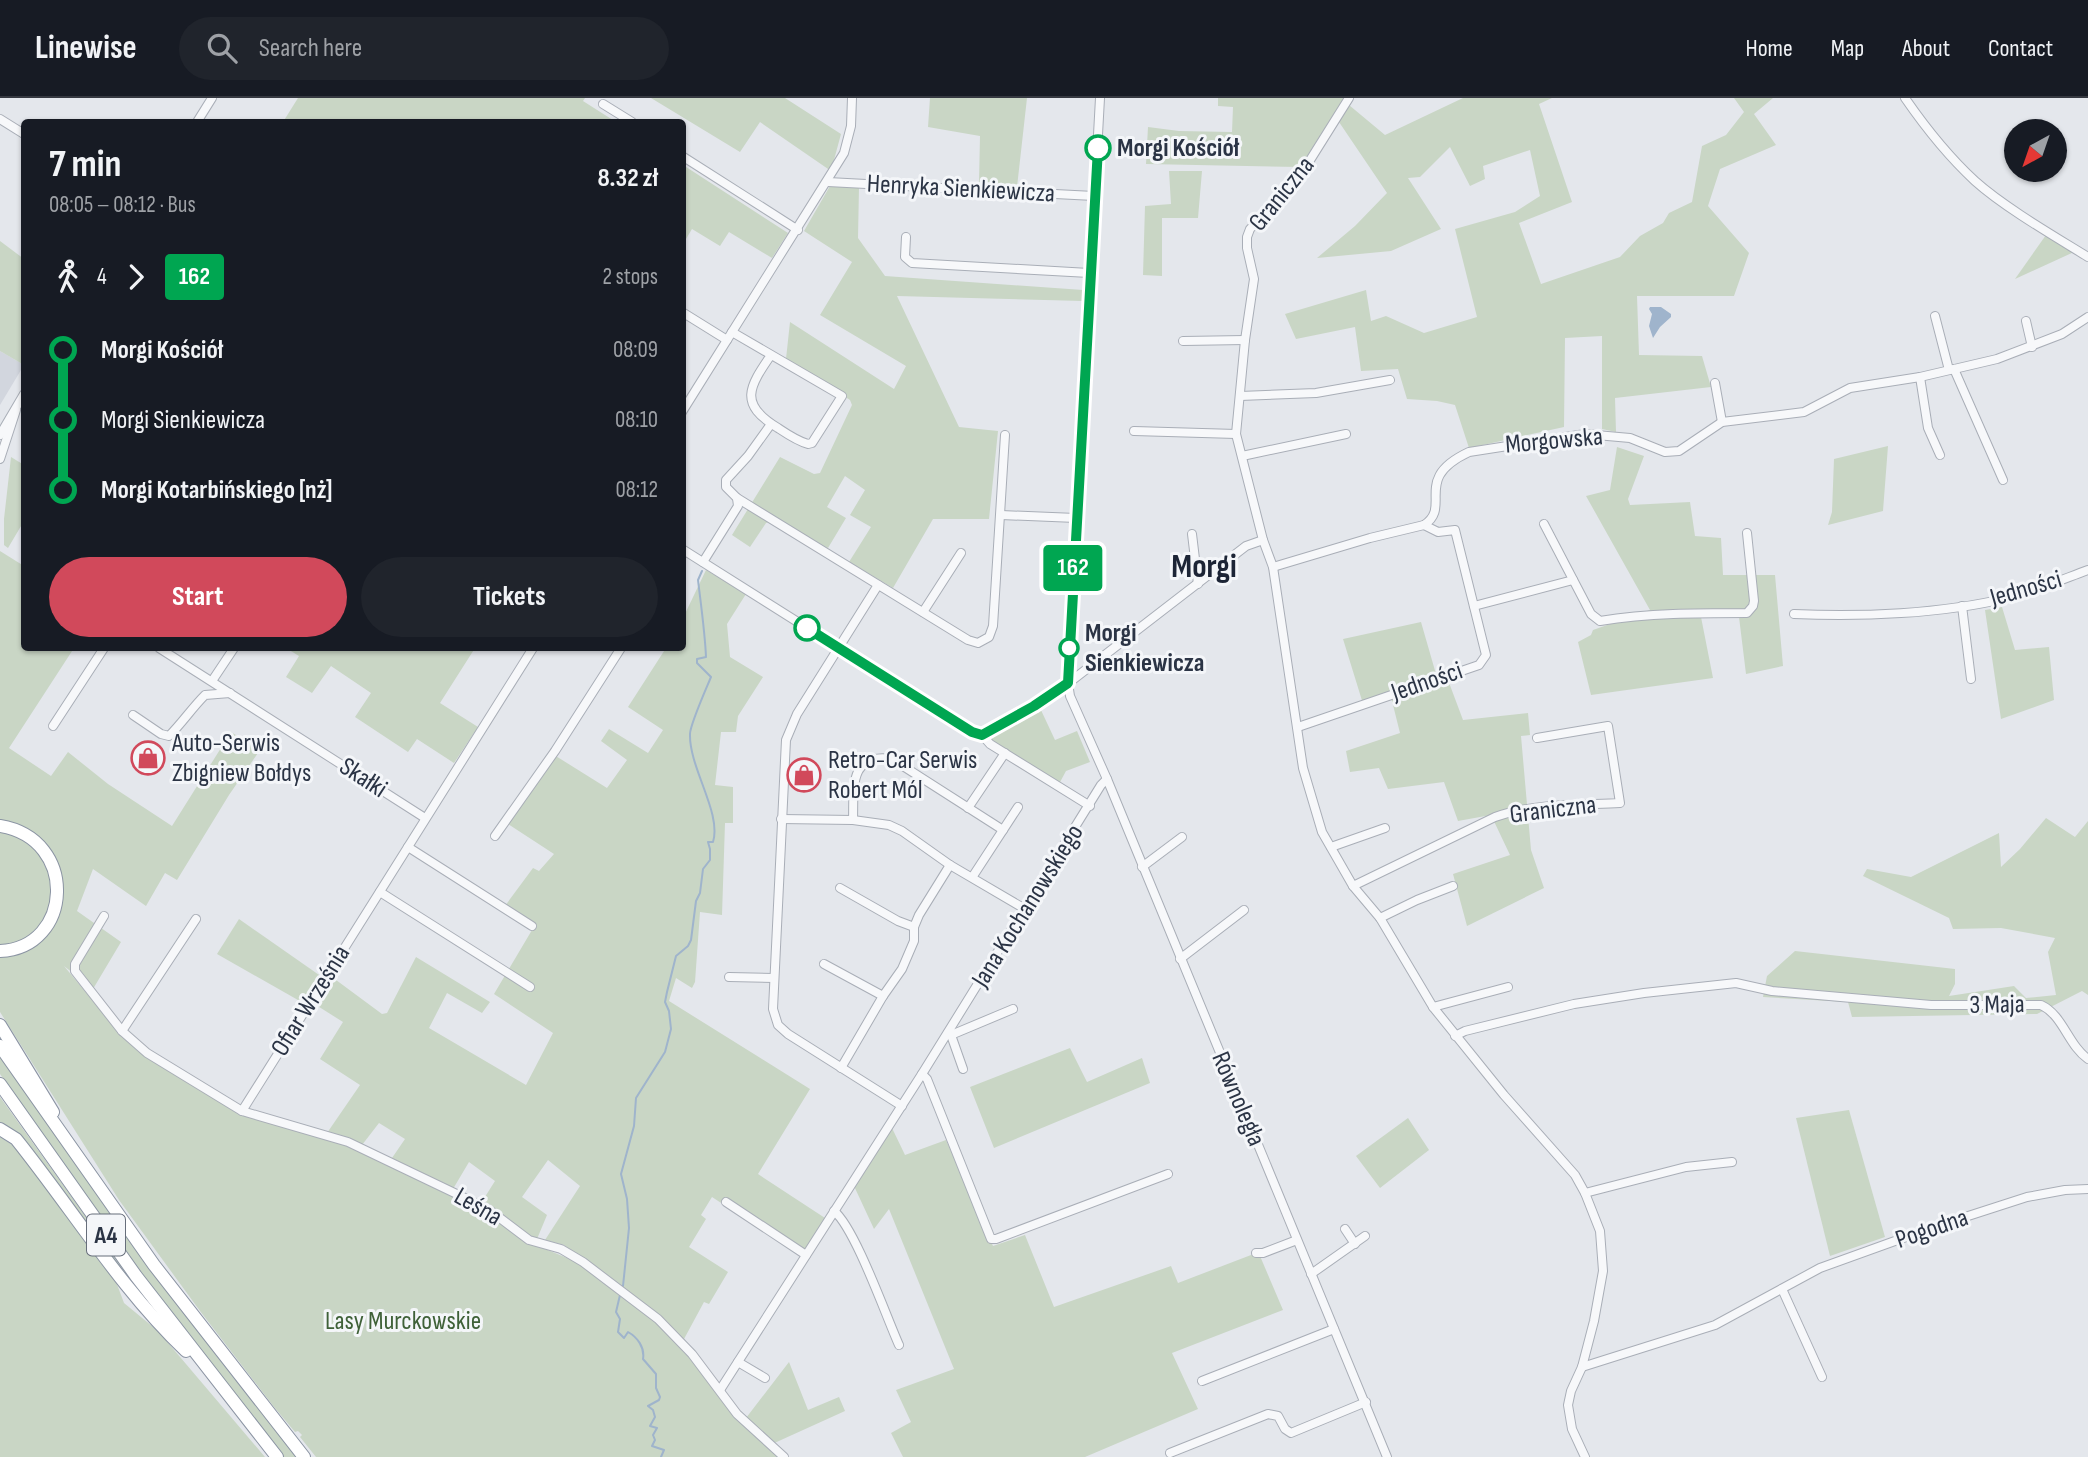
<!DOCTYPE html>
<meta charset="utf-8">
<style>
:root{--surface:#171b24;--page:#20242c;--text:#f1f3f6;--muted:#9ea1a6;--line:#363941;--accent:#d1495b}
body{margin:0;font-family:"Sofia Sans Condensed",sans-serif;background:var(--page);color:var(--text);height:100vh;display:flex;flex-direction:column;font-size:26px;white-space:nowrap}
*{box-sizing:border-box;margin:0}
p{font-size:23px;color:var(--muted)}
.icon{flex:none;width:38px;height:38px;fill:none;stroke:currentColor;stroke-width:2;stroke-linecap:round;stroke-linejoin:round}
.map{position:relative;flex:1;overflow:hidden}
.panel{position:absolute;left:21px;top:21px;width:665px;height:532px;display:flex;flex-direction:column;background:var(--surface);border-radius:7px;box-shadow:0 2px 5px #0004}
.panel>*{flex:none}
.badge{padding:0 14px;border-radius:5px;font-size:24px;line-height:46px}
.needle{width:46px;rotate:220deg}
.buttons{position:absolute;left:2004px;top:21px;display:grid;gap:14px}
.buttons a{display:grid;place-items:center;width:63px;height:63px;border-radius:50%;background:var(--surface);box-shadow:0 2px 5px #0004;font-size:35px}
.map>.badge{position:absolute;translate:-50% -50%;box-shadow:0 0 0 4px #fff}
.legs{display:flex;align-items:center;gap:10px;height:77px;padding:0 28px;font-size:23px}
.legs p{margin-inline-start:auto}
.headline{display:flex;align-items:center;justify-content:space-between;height:119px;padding:0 28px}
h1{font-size:38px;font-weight:700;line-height:52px}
.button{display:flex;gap:14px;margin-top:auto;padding:14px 28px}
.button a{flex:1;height:80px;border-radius:42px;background:var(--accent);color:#fff;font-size:28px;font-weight:700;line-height:80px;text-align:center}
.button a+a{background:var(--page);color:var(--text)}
ul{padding:0 28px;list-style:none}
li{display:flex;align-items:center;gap:24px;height:70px;font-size:26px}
li i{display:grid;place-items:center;width:10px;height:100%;margin:0 9px;background:currentColor}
li i::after{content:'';width:18px;height:18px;margin:-9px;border:5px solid;border-radius:50%;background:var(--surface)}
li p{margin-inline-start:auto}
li:first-child i{background:linear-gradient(#0000 50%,currentColor 0)}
li:last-child i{background:linear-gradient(currentColor 50%,#0000 0)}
header{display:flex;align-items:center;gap:42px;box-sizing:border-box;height:98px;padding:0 35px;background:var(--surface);border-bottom:2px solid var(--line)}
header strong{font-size:33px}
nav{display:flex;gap:38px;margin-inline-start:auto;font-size:24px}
.search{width:490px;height:63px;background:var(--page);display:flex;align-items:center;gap:18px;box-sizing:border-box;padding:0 24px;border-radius:38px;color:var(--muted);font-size:26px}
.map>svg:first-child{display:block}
.built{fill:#d2d6de}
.green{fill:#c9d6c5}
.water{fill:#9fb4cc}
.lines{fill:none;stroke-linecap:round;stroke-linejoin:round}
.stream{stroke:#9fb4cc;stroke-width:2}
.minor-casing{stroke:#a9aeb7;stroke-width:10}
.highway-casing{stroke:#8b94a3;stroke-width:14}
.minor{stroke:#f7f8fa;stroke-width:8}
.highway{stroke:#fff;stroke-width:12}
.line-1-casing{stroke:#fff;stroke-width:16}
.line-1{stroke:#00a651;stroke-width:10}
.stop-1-dot{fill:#fff;stroke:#00a651;stroke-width:3.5}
.labels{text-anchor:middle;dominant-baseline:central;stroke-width:6;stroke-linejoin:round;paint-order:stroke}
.shield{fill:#f4f6f9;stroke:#676e7b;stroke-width:2}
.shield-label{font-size:24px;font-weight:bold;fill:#2b3445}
.stop-label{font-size:26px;font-weight:bold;fill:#2b3445;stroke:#f4f6f9;text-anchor:start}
.street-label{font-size:26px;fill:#2b3445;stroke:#f4f6f9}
.poi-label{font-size:26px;fill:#2b3445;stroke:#f4f6f9;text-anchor:start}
.park-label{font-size:26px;fill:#3f6138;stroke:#f4f6f9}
.district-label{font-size:33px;font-weight:bold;fill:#1d2536;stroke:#f4f6f9}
</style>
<header>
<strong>Linewise</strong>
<div class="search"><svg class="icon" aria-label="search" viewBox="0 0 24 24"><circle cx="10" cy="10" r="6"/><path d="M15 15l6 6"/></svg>Search here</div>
<nav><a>Home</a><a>Map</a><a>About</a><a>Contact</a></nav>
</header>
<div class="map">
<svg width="2088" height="1359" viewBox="0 0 2088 1359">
<rect width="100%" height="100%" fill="#e4e7ec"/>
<path class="built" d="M0,253L24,267L0,307Z"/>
<g class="green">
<path d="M298,0H585L583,3L616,24H283Z"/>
<path d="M651,0H785L841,36L831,73L760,24L740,54Z"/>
<path d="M930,0H1027L1017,89L979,85L980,38L928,29Z"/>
<path d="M1218,0H1344L1300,69L1146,66L1148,29L1179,33L1232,34L1233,9L1218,8Z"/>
<path d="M1463,0H1552L1539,6L1572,104L1519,125L1541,186L1620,159L1640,138L1663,125L1669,115L1692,104L1702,48L1726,37L1744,14L1734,0H1773L1754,16L1776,47L1720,71L1708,108L1749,155L1734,198H1637L1639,257L1702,258L1711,289L1615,300L1616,334L1602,331V238L1565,240L1564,329L1469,350L1455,307L1437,303L1407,301L1398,271L1361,273L1355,229L1296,241L1285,216L1366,192L1371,223L1386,218L1424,235L1477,219L1455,131L1515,114L1540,98L1530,52L1483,68L1485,81L1470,88L1450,49L1420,79L1408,80L1441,131L1391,153L1317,160L1355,128L1387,95L1339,24L1349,7L1385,37Z"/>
<path d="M683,67L788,135L772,160L729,134L720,148L692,131L683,146Z"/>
<path d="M1169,73H1202L1198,120H1162V178L1143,177L1145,108L1171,106Z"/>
<path d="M830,88L859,89L858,140L885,178L1083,192V203L897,198L959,329L998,333L989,421H933L893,490L849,464L871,429L850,417L865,392L845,378L827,409L846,420L828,450L771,423L766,425L750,449L732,437L780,359L814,376L820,375L852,307L850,302L786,261L790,224L894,291L906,268L820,217L852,164L804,133Z"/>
<path d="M2046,137L2074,154L2015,181Z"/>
<path d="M0,143L24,161V267L0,253Z"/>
<path d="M1888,348L1883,413L1828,427L1832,414L1834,361Z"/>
<path d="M1617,349L1644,358L1628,401L1630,407L1690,404L1695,438L1721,440L1723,477H1775L1783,568L1746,576L1739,519H1701L1713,580L1591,597L1578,544L1591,537L1593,532L1650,512L1586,398L1610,392Z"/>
<path d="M11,359L24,367L22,372L24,379V423L8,450L4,447V421Z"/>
<path d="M0,453L24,468V550H74L9,650L51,678L68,654L108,686L172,728L231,634L260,652L229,697L177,782L165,775L146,808L93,771L77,813L121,844L93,891L64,868L119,934L240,1015L347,1046L485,1112L528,1144L582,1166L654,1221L781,1359H316L300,1339L302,1337L298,1333L295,1334L274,1309L200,1213L119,1102L0,914V859L19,855L58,813C50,768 56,731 0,723Z"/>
<path d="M706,472L746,496L727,526L730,559L763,579L738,618L736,634H721L715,687L733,689V725H725L722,817L700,814L695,884L692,890L676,880L669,903L810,991L758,1076L825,1120L801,1157L712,1099L701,1117L706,1121L689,1149L728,1174L709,1206L704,1204L684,1241L564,1147L545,1142L580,1088L548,1062L522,1099L547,1117L537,1141L530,1139L483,1102L495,1083L469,1064L453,1091L392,1060L405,1041L379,1025L362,1047L327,1035L360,987L320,961L343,924L316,907L310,908L327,882L332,879L382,916L387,915L416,859L490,904L482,915L447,895L429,930L526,987L553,935L494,896L532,832L502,812L533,770L539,773L554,756L502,722L551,655L607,690L627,662L601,643L609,631L648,655L663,632L628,609L666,550H682L683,520Z"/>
<path d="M2002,509L2015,552L2049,549L2054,602L2001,621L1985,512Z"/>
<path d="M1421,524L1438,583L1442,586L1448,582L1463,622L1528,615L1530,637L1521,638L1531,752L1544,790L1467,828L1453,776L1510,757L1491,717L1458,723L1444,684L1388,691L1379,670L1350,674L1346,653L1400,635L1391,599L1364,609L1343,541Z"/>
<path d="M286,550H475L440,605L478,629L454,665L417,641L408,654L355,619L371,595L331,568L312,595L286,579L299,558Z"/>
<path d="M1040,610L1055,642L1077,633L1090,664L1066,673L1059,686L990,643V637Z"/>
<path d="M2046,720L2075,739L2088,723V897L2082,893L2037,916L1852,919L1848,904L1763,899L1767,878L1795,853L1955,871V886L1949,898L2014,888L2026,900L2056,897L2048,854L2055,840L2001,830L1953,831L1949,820L1863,778L1867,771L1911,779L1999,735L2001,769L2020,751Z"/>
<path d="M0,734C13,738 31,742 39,753C67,792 49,842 0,848Z"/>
<path d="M239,821L322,879L305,906L217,856Z"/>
<path d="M1070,950L1087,984L1142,960L1150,985L994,1050L970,989Z"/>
<path d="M0,957C94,1095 191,1230 297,1359H283L142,1178L0,976Z"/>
<path d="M0,999L154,1214L24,1044L14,1032L0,1024Z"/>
<path d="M1849,1012L1885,1139L1830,1158L1796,1020Z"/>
<path d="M1408,1020L1429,1052L1380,1090L1356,1058Z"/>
<path d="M892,1030L905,1057L946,1042L993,1148L1025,1137L1054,1209L1171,1168L1178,1185L1251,1157L1260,1158L1283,1212L1172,1255L1198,1311L1085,1359H903L891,1335L911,1324L896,1292L954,1271L889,1111L874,1131L854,1088Z"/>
<path d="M0,1039L14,1048L115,1181L124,1205L158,1233L265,1359H0Z"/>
<path d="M789,1264L808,1312L839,1299L845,1313L770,1347L746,1320Z"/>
</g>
<path class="water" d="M1650,209H1661L1671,216V219L1660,229L1653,240L1649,228L1652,216L1649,211Z"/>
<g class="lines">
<g class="stream">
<path d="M623,1188L629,1130L627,1101L621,1076L634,1028L636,1000L665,954L671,931L669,913L665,904L667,894L676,858L688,848L691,842L696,803L700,795L703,771L710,762V751L708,744H713C722,715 689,670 690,636C690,627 706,591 711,579L697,565V561L706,559C705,535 701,507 698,482L702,473"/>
<path d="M620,1197L616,1214L620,1221L618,1234L624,1240L628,1234C637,1239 645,1249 643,1261L656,1276V1290L660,1299L659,1302L648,1308L653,1312L655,1319L650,1328L657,1330L653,1337L655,1342L652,1348L664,1352L661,1359"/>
</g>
<defs>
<g id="minor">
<path d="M1100,0L1068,585L1070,598L1107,681L1387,1359"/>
<path d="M1349,0L1302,75L1291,90L1250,131L1247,139V150L1254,181L1245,242L1236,336L1263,442L1273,469L1303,670L1322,734L1353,788L1380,820L1433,909L1504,997L1575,1077L1585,1095L1600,1133L1603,1173L1594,1223L1582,1269L1571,1293L1568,1307L1572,1331L1585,1359"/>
<path d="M1905,0C1925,29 1949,59 1975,83C2004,109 2054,138 2088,159"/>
<path d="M603,6L632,24"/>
<path d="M0,21L24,36"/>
<path d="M197,24L212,0"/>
<path d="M682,58L798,132"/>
<path d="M828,84L1094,98"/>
<path d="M906,139L905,159L912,165L1089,175"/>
<path d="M682,214L727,242"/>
<path d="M1935,218L1949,272"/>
<path d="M2026,223L2032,249"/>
<path d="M732,234L842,298L812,345L808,346C797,343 787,336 778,330C738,306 749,289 771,257"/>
<path d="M1183,243L1245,242"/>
<path d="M1954,271L2003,382"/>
<path d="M1920,279L1928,330L1940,357"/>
<path d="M1715,285L1722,324"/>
<path d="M1240,298L1316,295L1390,282"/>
<path d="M682,314L844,55L851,28L852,0"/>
<path d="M1134,333L1236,336"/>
<path d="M0,337L24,296"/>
<path d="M1242,358L1346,336"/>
<path d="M0,361L16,312"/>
<path d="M737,400L968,542L978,545L989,539L993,528L1005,337"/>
<path d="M1001,417L1076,420"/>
<path d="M1544,426L1591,516L1600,523C1649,515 1697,515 1747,515L1753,508L1754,503L1747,435"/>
<path d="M1192,436L1198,486"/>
<path d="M682,451L972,634L982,637L1053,597L1246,448L1263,442"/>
<path d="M703,464L738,408L737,400L726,389V382L748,358L771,326"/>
<path d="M1273,469L1370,440L1424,427C1453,408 1411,381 1469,354L1585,336L1630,340L1665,354L1679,353L1722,324L1804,314L1850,290L1920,279L1997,261L2062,236L2088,219"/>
<path d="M878,487L797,616L786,642L773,911L778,927L788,936L902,1008"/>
<path d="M1474,508L1573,482"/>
<path d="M1962,508L1971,581"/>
<path d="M923,514L961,455"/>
<path d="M1794,516C1860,519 1942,516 2007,500C2035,493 2061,482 2088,472"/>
<path d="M159,550L425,720"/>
<path d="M212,583L234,550"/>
<path d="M133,617L161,636L169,638C182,625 192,610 205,597L230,595"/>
<path d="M53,628L104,550"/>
<path d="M1298,629L1479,567L1486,557L1455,432L1438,434L1424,427"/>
<path d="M982,637L990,646L1090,708"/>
<path d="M968,710L1005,655"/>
<path d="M781,721L853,722L889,727L902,733L950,767L1025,811"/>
<path d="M853,722C854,692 848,654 892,661L1003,732"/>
<path d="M495,738L555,653L621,550"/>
<path d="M408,749L532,828"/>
<path d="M1331,749L1385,730"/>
<path d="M1142,769L1182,739"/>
<path d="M973,778L1018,709"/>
<path d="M1353,788L1495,719C1535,705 1578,707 1620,705L1608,628L1537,640"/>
<path d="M840,790L898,823L914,829"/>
<path d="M380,794L530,889"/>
<path d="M104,818L75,866V873L122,933L147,955L242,1013L348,1044L488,1111L529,1142L561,1151L583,1164L658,1221L692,1256L737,1316L784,1359"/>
<path d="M1380,820L1417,802L1453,788"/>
<path d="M1180,861L1244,812"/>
<path d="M824,866L883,898"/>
<path d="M729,879L774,880"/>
<path d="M1433,909L1508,889"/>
<path d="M122,933L196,821"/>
<path d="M948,935L951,937L1013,911"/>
<path d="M951,937L963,971"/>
<path d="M1455,938L1465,933L1574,906L1644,895L1736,885L1772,893L1931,907H2041C2063,917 2068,947 2088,961"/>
<path d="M841,970L883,898L902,871L914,843V829L919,817L950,767"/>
<path d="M922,976L927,981L991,1141H996L1168,1076"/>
<path d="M242,1013L533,550"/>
<path d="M1585,1095L1686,1069L1732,1064"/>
<path d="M726,1104L806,1157"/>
<path d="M834,1113C855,1130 886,1218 899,1247"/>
<path d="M1345,1131L1355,1146"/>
<path d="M1256,1155H1263L1297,1142"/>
<path d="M1311,1176L1365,1138"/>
<path d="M1782,1191L1822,1279"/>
<path d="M738,1264L765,1280"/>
<path d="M1582,1269L1715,1227L1820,1170L1931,1130L2027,1099L2065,1092L2088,1091"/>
<path d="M1202,1283L1334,1231"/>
<path d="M720,1292L922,976L1101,687L1107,681"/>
<path d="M1170,1355L1268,1316L1278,1318L1285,1331L1291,1335L1366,1304"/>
</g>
<g id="highway">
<path d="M0,728C79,741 73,850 0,853"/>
<path d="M0,927L53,1014"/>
<path d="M0,948L154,1167L304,1359"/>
<path d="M0,986L136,1178L277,1359"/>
<path d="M0,1031L16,1041C73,1112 120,1190 186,1253"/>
</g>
</defs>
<use href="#minor" class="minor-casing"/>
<use href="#highway" class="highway-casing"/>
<use href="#minor" class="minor"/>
<use href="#highway" class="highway"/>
</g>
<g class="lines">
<defs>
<path id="line-1" d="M807,530L972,634L982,637L1034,608L1068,585L1098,50"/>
</defs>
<use href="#line-1" class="line-1-casing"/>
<use href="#line-1" class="line-1"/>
</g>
<defs>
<symbol id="shop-ring" viewBox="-11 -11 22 22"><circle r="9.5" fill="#f4f6f9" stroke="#d1495b" stroke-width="1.5"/><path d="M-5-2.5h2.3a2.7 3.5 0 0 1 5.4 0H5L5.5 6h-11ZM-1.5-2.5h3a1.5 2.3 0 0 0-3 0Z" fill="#d1495b"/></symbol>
</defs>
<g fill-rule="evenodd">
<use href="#shop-ring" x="129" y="641" width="38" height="38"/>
<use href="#shop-ring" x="785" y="658" width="38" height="38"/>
</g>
<g class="stop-1-dot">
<circle cx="1098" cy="50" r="12"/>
<circle cx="807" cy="530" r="12"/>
<circle cx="1069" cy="550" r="9"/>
</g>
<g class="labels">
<rect class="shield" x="87" y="1116.5" width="38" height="41" rx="5"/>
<g class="shield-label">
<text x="106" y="1137">A4</text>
</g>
<g class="stop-label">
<text x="1117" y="50">Morgi Kościół</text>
<text x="1085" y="535">Morgi<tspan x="1085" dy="30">Sienkiewicza</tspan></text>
</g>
<g class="street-label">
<text transform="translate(961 91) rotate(3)">Henryka Sienkiewicza</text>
<text transform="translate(1282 96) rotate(-51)">Graniczna</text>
<text transform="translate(1554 343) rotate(-5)">Morgowska</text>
<text transform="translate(2026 491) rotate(-16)">Jedności</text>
<text transform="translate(1427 584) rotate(-19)">Jedności</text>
<text transform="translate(363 680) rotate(33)">Skałki</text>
<text transform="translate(1553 712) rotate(-7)">Graniczna</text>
<text transform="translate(1028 808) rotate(-58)">Jana Kochanowskiego</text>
<text transform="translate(311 903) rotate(-58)">Ofiar Września</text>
<text transform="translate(1997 907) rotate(-1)">3 Maja</text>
<text transform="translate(1238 1001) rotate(67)">Równoległa</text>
<text transform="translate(478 1109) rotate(30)">Leśna</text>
<text transform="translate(1932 1131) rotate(-19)">Pogodna</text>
</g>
<g class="poi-label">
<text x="172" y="645">Auto-Serwis<tspan x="172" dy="30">Zbigniew Bołdys</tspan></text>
<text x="828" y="662">Retro-Car Serwis<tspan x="828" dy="30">Robert Mól</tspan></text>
</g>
<g class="park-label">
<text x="403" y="1223">Lasy Murckowskie</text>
</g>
<g class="district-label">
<text x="1204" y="469">Morgi</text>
</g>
</g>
</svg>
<div class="buttons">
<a><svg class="needle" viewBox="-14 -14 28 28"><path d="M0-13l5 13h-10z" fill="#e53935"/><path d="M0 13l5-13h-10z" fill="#9ea1a6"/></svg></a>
</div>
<b class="badge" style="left:1073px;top:470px;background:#00a651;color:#fff">162</b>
<section class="panel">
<div class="headline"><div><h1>7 min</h1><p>08:05 – 08:12 · Bus</p></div><b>8.32 zł</b></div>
<div class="legs"><svg class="icon" aria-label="walk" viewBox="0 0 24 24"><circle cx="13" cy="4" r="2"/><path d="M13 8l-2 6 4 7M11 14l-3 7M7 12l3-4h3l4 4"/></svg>4<svg class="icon" aria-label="forward" viewBox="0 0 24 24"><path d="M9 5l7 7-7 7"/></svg><b class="badge" style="background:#00a651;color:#fff">162</b><p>2 stops</p></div>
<ul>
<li><i style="color:#00a651"></i><b>Morgi Kościół</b><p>08:09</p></li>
<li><i style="color:#00a651"></i><span>Morgi Sienkiewicza</span><p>08:10</p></li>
<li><i style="color:#00a651"></i><b>Morgi Kotarbińskiego [nż]</b><p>08:12</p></li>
</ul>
<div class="button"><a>Start</a><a>Tickets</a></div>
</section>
</div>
